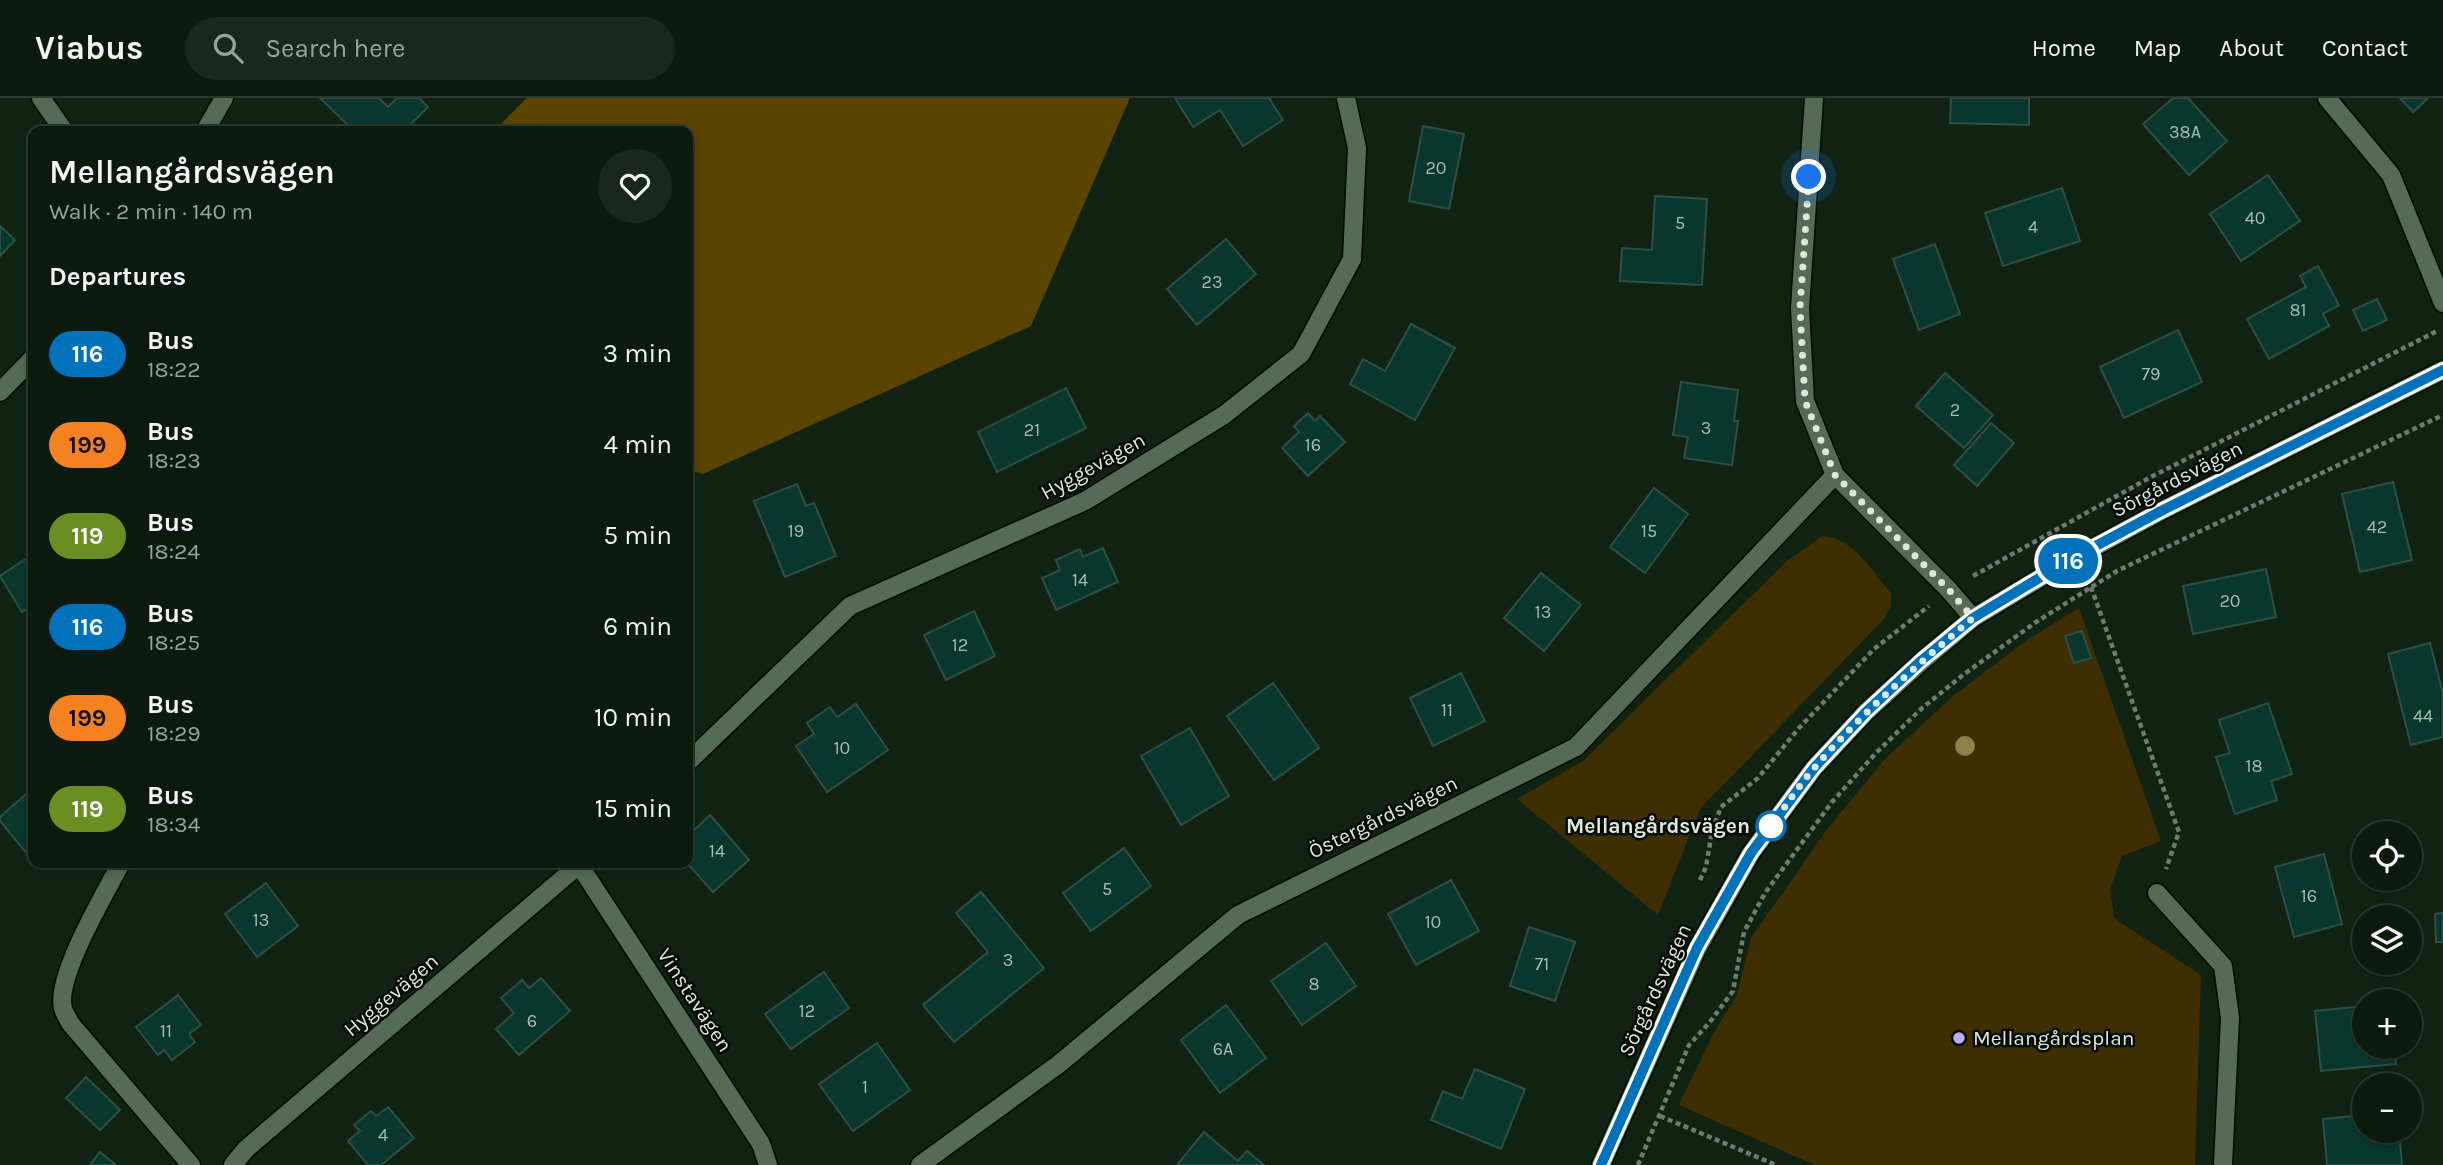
<!DOCTYPE html>
<meta charset="utf-8">
<style>
:root{--surface:#0c1a0e;--page:#1a271c;--text:#f1f3f6;--muted:#9aa19e;--line:#2c382e}
body{margin:0;font-family:Karla,sans-serif;background:var(--page);color:var(--text);height:100vh;display:flex;flex-direction:column;font-size:26px;white-space:nowrap}
*{box-sizing:border-box;margin:0}
p{font-size:23px;color:var(--muted)}
.icon{flex:none;width:38px;height:38px;fill:none;stroke:currentColor;stroke-width:2;stroke-linecap:round;stroke-linejoin:round}
.map{position:relative;flex:1;overflow:hidden}
.details{position:absolute;left:28px;top:28px;width:665px;height:742px;display:flex;flex-direction:column;background:var(--surface);border-radius:14px;box-shadow:0 4px 10px #0003,0 0 0 2px var(--line)}
.details>*{flex:none}
.badge{padding:0 14px;border-radius:23px;font-size:24px;line-height:46px}
.buttons{position:absolute;left:2352px;top:723px;display:grid;gap:14px}
.buttons a{display:grid;place-items:center;width:70px;height:70px;border-radius:50%;background:var(--surface);box-shadow:0 4px 10px #0003,0 0 0 2px var(--line);font-size:35px}
.you{position:absolute;width:35px;height:35px;margin:-18px;border:5px solid #fff;border-radius:50%;background:#1a73e8;box-shadow:0 0 0 10px #1a73e833}
.map>.badge{position:absolute;translate:-50% -50%;box-shadow:0 0 0 4px #fff}
h2{padding:0 21px;font-size:26px;line-height:63px}
.round{display:grid;place-items:center;flex:none;width:74px;height:74px;border-radius:37px;background:var(--page)}
.headline{display:flex;align-items:center;justify-content:space-between;height:119px;padding:0 21px}
h1{font-size:33px;font-weight:600;line-height:52px}
ul{padding:0;list-style:none}
li{display:flex;align-items:center;gap:21px;height:91px;padding:0 21px}
li div{flex:1}
li b{display:block;font-size:26px}
li em{font-style:normal}
li .badge{min-width:77px;font-weight:700;text-align:center}
header{display:flex;align-items:center;gap:42px;box-sizing:border-box;height:98px;padding:0 35px;background:var(--surface);border-bottom:2px solid var(--line)}
header strong{font-size:33px}
nav{display:flex;gap:38px;margin-inline-start:auto;font-size:24px}
.search{width:490px;height:63px;background:var(--page);display:flex;align-items:center;gap:18px;box-sizing:border-box;padding:0 24px;border-radius:38px;color:var(--muted);font-size:26px}
.map>svg:first-child{display:block}
.green{fill:#3e2e01}
.forest{fill:#5b4400}
.building{fill:#09372e;stroke:#2f4e46;stroke-width:2}
.lines{fill:none;stroke-linecap:round;stroke-linejoin:round}
.minor-casing{stroke:#000c01;stroke-width:21}
.path{stroke:#6c7c6e;stroke-width:4.5;stroke-dasharray:5 3.5;stroke-linecap:butt}
.minor{stroke:#556a57;stroke-width:18}
.tree{fill:#8d824b}
.line-casing{stroke:#fff;stroke-width:16}
.line{stroke:#0072bc;stroke-width:10}
.walk{stroke:#dde8dd;stroke-width:7;stroke-dasharray:0 12.6}
.stop-dot{fill:#fff;stroke:#0072bc;stroke-width:3.5}
.poi-dot{fill:#bea9f5;stroke:#040a04;stroke-width:2.5}
.labels{text-anchor:middle;dominant-baseline:central;stroke-width:5;stroke-linejoin:round;paint-order:stroke}
.number-label{font-size:18px;fill:#a8bcb1}
.street-label{font-size:21px;fill:#dde8dd;stroke:#040a04}
.stop-label{font-size:21px;font-weight:bold;fill:#dde8dd;stroke:#040a04;text-anchor:end}
.poi-label{font-size:21px;fill:#dde8dd;stroke:#040a04;text-anchor:start}
</style>
<header>
<strong>Viabus</strong>
<div class="search"><svg class="icon" aria-label="search" viewBox="0 0 24 24"><circle cx="10" cy="10" r="6"/><path d="M15 15l6 6"/></svg>Search here</div>
<nav><a>Home</a><a>Map</a><a>About</a><a>Contact</a></nav>
</header>
<div class="map">
<svg width="2443" height="1067" viewBox="0 0 2443 1067">
<rect width="100%" height="100%" fill="#102313"/>
<g class="green">
<path d="M1822,438C1853,439 1872,473 1891,495V508L1884,521L1700,711L1658,817L1517,701L1583,663L1787,463Z"/>
<path d="M2079,510L2161,743L2122,758L2110,791L2114,820L2201,877L2195,1067H1815L1679,1007L1713,936L1737,897L1751,840L1828,730L1886,660L1953,598L2027,542Z"/>
</g>
<path class="forest" d="M527,0H1130L1031,228L703,376L688,372V33H494Z"/>
<g class="building">
<path d="M320,0H379L388,9L397,0H419L428,9L404,33H354Z"/>
<path d="M1175,0H1269L1283,22L1243,48L1220,12L1193,29Z"/>
<path d="M1951,0H2029V27L1950,25Z"/>
<path d="M2173,0H2188L2227,43L2189,77L2143,26Z"/>
<path d="M2400,0H2428L2413,14Z"/>
<path d="M1423,28L1464,36L1449,111L1409,103Z"/>
<path d="M2268,77L2300,123L2241,163L2210,116Z"/>
<path d="M2062,90L2080,143L2003,168L1985,115Z"/>
<path d="M1655,98L1707,101L1702,187L1620,183L1622,150L1652,152Z"/>
<path d="M0,128L15,142L0,158Z"/>
<path d="M1226,141L1256,176L1197,227L1167,191Z"/>
<path d="M1935,146L1960,216L1919,232L1893,161Z"/>
<path d="M2318,168L2339,207L2323,216L2329,228L2269,261L2247,221L2306,189L2300,178Z"/>
<path d="M2377,201L2387,222L2363,233L2353,212Z"/>
<path d="M1411,226L1455,250L1415,322L1350,286L1363,261L1385,273Z"/>
<path d="M2178,232L2202,284L2124,320L2100,269Z"/>
<path d="M1945,275L1993,317L1964,350L1916,308Z"/>
<path d="M1681,284L1738,292L1734,323H1738L1732,367L1684,360L1688,339L1673,337Z"/>
<path d="M1066,290L1086,330L997,374L978,334Z"/>
<path d="M1308,315L1315,323L1320,318L1345,344L1308,378L1282,350L1299,334L1294,328Z"/>
<path d="M1991,325L2014,345L1977,388L1954,367Z"/>
<path d="M2393,384L2412,462L2360,474L2342,396Z"/>
<path d="M797,386L806,408L814,405L836,458L785,479L754,403Z"/>
<path d="M1654,390L1688,416L1645,475L1610,449Z"/>
<path d="M1103,450L1118,484L1056,512L1042,480L1060,472L1056,462L1080,451L1083,459Z"/>
<path d="M33,456V507L22,514L0,478Z"/>
<path d="M2266,471L2276,519L2193,536L2183,488Z"/>
<path d="M1541,475L1581,507L1544,553L1504,520Z"/>
<path d="M974,513L995,558L946,582L924,537Z"/>
<path d="M2082,533L2091,560L2074,565L2065,538Z"/>
<path d="M2430,545L2443,596V639L2411,647L2388,556Z"/>
<path d="M1461,575L1485,623L1433,648L1410,600Z"/>
<path d="M1273,585L1319,650L1274,682L1227,618Z"/>
<path d="M2268,605L2292,676L2271,683L2277,702L2235,716L2216,659L2230,655L2219,622Z"/>
<path d="M856,606L888,652L827,694L796,648L814,636L807,625L830,609L837,619Z"/>
<path d="M1190,630L1229,698L1181,727L1141,658Z"/>
<path d="M33,690V753L28,757L0,723V719Z"/>
<path d="M710,717L749,762L713,794L687,765L688,756L694,751L688,743V738Z"/>
<path d="M1124,750L1151,788L1091,833L1063,795Z"/>
<path d="M2324,756L2342,826L2294,839L2275,769Z"/>
<path d="M1451,782L1479,833L1416,867L1388,816Z"/>
<path d="M266,785L298,828L257,859L225,816Z"/>
<path d="M981,794L1044,870L954,944L923,907L988,854L956,815Z"/>
<path d="M2443,815V844H2436L2435,816Z"/>
<path d="M1529,829L1575,844L1555,903L1510,888Z"/>
<path d="M1326,845L1356,888L1302,927L1271,883Z"/>
<path d="M824,874L849,910L791,951L765,916Z"/>
<path d="M541,880L570,913L519,957L496,931L514,915L501,900L522,882L529,890Z"/>
<path d="M178,897L201,927L189,936L195,944L172,962L164,952L158,957L136,929Z"/>
<path d="M1226,907L1266,960L1220,995L1181,942Z"/>
<path d="M2364,908V948H2394L2396,966L2321,973L2315,913Z"/>
<path d="M877,945L910,992L853,1033L819,986Z"/>
<path d="M1475,971L1525,991L1501,1051L1431,1022L1443,993L1462,1001Z"/>
<path d="M86,979L120,1012L100,1032L66,1000Z"/>
<path d="M388,1009L414,1040L381,1067H368L348,1043L360,1033L354,1027L371,1013L376,1018Z"/>
<path d="M2364,1017V1032H2399L2402,1067H2327L2323,1021Z"/>
<path d="M1204,1034L1238,1063L1247,1053L1264,1067H1177Z"/>
<path d="M100,1054L116,1067H90Z"/>
</g>
<g class="lines">
<defs>
<g id="minor">
<path d="M41,0L64,33"/>
<path d="M1814,0L1800,210L1805,303L1835,377L1949,492L1973,520"/>
<path d="M2327,0L2391,77L2443,205"/>
<path d="M205,33L224,0"/>
<path d="M0,294L33,260"/>
<path d="M688,664L850,508L1085,403L1224,317L1301,256L1352,161L1357,50L1346,0"/>
<path d="M121,765C106,794 55,879 63,910C64,915 68,920 70,925L191,1067"/>
<path d="M578,765L761,1046L768,1067"/>
<path d="M2157,795L2223,868L2230,920L2223,1067"/>
<path d="M233,1067L246,1051L581,765"/>
<path d="M920,1067L1059,966L1238,817L1576,649L1835,377"/>
<path d="M1601,1067L1697,851L1751,755L1814,670L1866,614L1922,563L1973,520L2065,465L2161,413L2443,272"/>
</g>
</defs>
<use href="#minor" class="minor-casing"/>
<g class="path">
<path d="M1973,478L2149,380L2439,232"/>
<path d="M2091,489L2179,734L2166,771"/>
<path d="M1700,782L1706,769L1712,733L1721,709L1758,680L1799,630L1874,551L1929,508"/>
<path d="M1660,1018L1776,1067"/>
<path d="M1638,1067L1689,947L1710,924L1733,893L1744,834L1765,795L1832,704L1875,656L1921,611L1963,577L2036,524L2117,473L2443,317"/>
</g>
<use href="#minor" class="minor"/>
</g>
<circle class="tree" cx="1965" cy="648" r="10"/>
<g class="lines">
<defs>
<path id="line" d="M1601,1067L1697,850L1751,755L1814,670L1866,614L1922,562L1973,520L2064,465L2161,413L2443,272"/>
</defs>
<use href="#line" class="line-casing"/>
<use href="#line" class="line"/>
<path class="walk" d="M1771,728L1767,734C1783,712 1798,689 1815,669C1863,614 1917,567 1973,520L1949,492L1835,377L1805,303L1800,210L1809,79"/>
</g>
<circle class="stop-dot" cx="1771" cy="728" r="14"/>
<circle class="poi-dot" cx="1959" cy="940" r="7"/>
<g class="labels">
<g class="number-label">
<text x="2185" y="34">38A</text>
<text x="1436" y="70">20</text>
<text x="2255" y="120">40</text>
<text x="1680" y="125">5</text>
<text x="2033" y="129">4</text>
<text x="1212" y="184">23</text>
<text x="2298" y="212">81</text>
<text x="2151" y="276">79</text>
<text x="1955" y="312">2</text>
<text x="1706" y="330">3</text>
<text x="1032" y="332">21</text>
<text x="1313" y="347">16</text>
<text x="2377" y="429">42</text>
<text x="796" y="433">19</text>
<text x="1649" y="433">15</text>
<text x="1080" y="482">14</text>
<text x="2230" y="503">20</text>
<text x="1543" y="514">13</text>
<text x="960" y="547">12</text>
<text x="1447" y="612">11</text>
<text x="2423" y="618">44</text>
<text x="842" y="650">10</text>
<text x="2254" y="668">18</text>
<text x="717" y="753">14</text>
<text x="1107" y="791">5</text>
<text x="2309" y="798">16</text>
<text x="261" y="822">13</text>
<text x="1433" y="824">10</text>
<text x="1008" y="862">3</text>
<text x="1542" y="866">71</text>
<text x="1314" y="886">8</text>
<text x="807" y="913">12</text>
<text x="532" y="923">6</text>
<text x="166" y="933">11</text>
<text x="1223" y="951">6A</text>
<text x="865" y="989">1</text>
<text x="383" y="1037">4</text>
</g>
<g class="street-label">
<text transform="translate(1093 368) rotate(-29)">Hyggevägen</text>
<text transform="translate(2177 381) rotate(-27)">Sörgårdsvägen</text>
<text transform="translate(1383 719) rotate(-26)">Östergårdsvägen</text>
<text transform="translate(1655 892) rotate(-65)">Sörgårdsvägen</text>
<text transform="translate(391 897) rotate(-40)">Hyggevägen</text>
<text transform="translate(695 902) rotate(57)">Vinstavägen</text>
</g>
<g class="stop-label">
<text x="1750" y="728">Mellangårdsvägen</text>
</g>
<g class="poi-label">
<text x="1973" y="940">Mellangårdsplan</text>
</g>
</g>
</svg>
<div class="buttons">
<a><svg class="icon" aria-label="locate" viewBox="0 0 24 24"><circle cx="12" cy="12" r="6"/><path d="M12 2v4M12 18v4M2 12h4M18 12h4"/></svg></a>
<a><svg class="icon" aria-label="layers" viewBox="0 0 24 24"><path d="M12 4l9 5-9 5-9-5zM3 14l9 5 9-5"/></svg></a>
<a>+</a>
<a>−</a>
</div>
<div class="you" style="left:1809px;top:79px"></div>
<b class="badge" style="left:2068px;top:463px;background:#0072bc;color:#fff">116</b>
<section class="details">
<div class="headline"><div><h1>Mellangårdsvägen</h1><p>Walk · 2 min · 140 m</p></div><a class="round"><svg class="icon" aria-label="heart" viewBox="0 0 24 24"><path d="M12 20l-8-8c-3-5 5-10 8-4 3-6 11-1 8 4z"/></svg></a></div>
<h2>Departures</h2>
<ul>
<li><span class="badge" style="background:#0072bc;color:#fff">116</span><div><b>Bus</b><p>18:22</p></div><em>3 min</em></li>
<li><span class="badge" style="background:#f58220;color:#111">199</span><div><b>Bus</b><p>18:23</p></div><em>4 min</em></li>
<li><span class="badge" style="background:#6b8e23;color:#fff">119</span><div><b>Bus</b><p>18:24</p></div><em>5 min</em></li>
<li><span class="badge" style="background:#0072bc;color:#fff">116</span><div><b>Bus</b><p>18:25</p></div><em>6 min</em></li>
<li><span class="badge" style="background:#f58220;color:#111">199</span><div><b>Bus</b><p>18:29</p></div><em>10 min</em></li>
<li><span class="badge" style="background:#6b8e23;color:#fff">119</span><div><b>Bus</b><p>18:34</p></div><em>15 min</em></li>
</ul>
</section>
</div>
